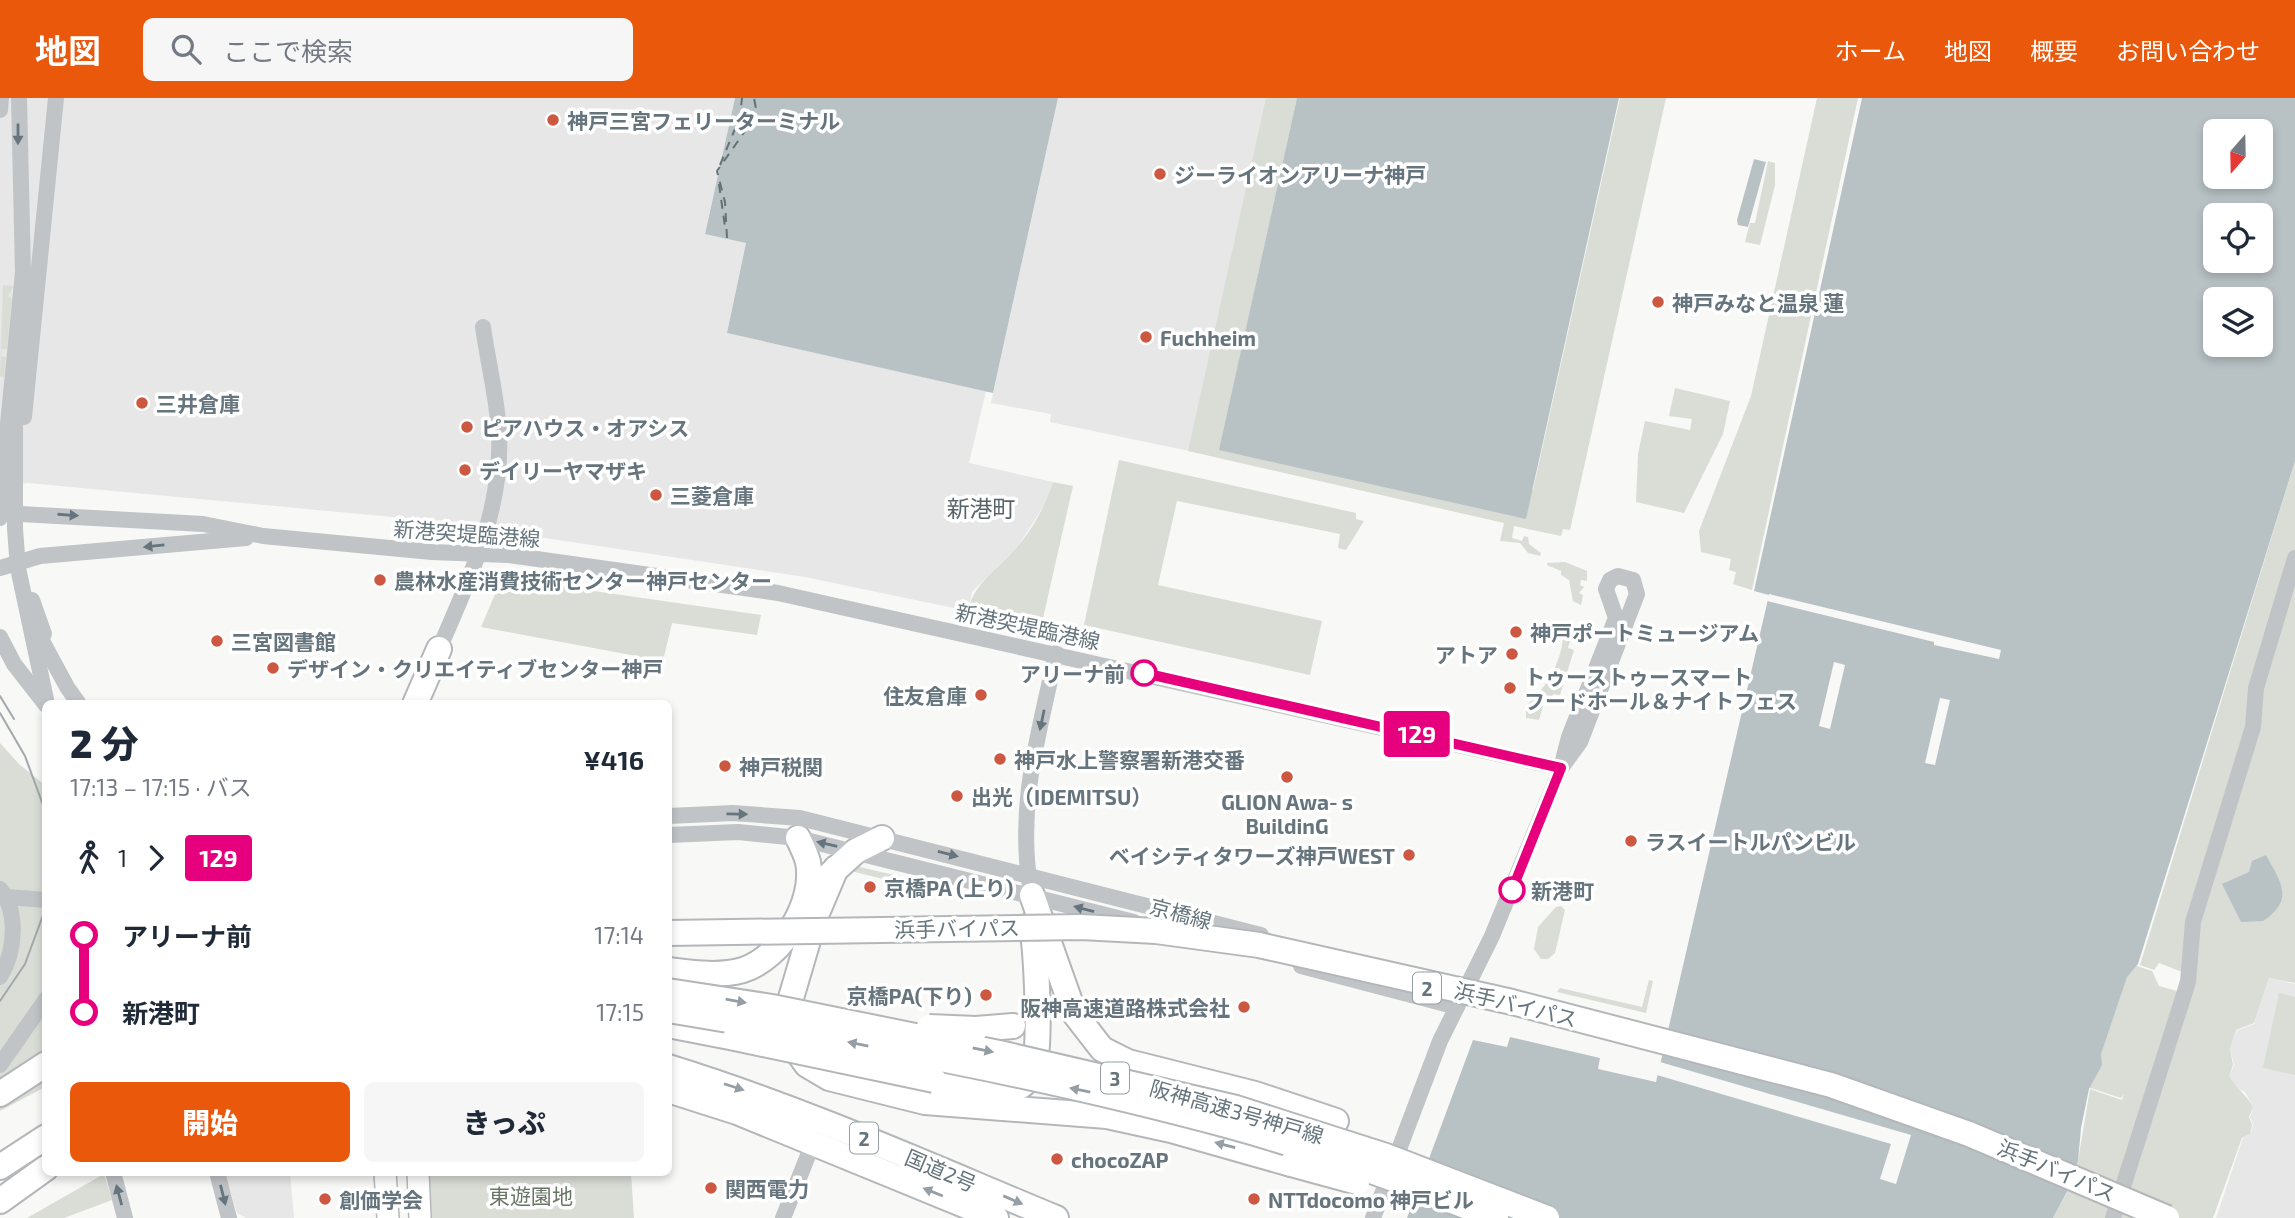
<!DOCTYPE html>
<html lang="ja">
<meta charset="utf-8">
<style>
:root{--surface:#fff;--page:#f6f6f7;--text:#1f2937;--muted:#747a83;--accent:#ea580c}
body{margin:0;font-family:"Exo 2","Noto Sans JP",sans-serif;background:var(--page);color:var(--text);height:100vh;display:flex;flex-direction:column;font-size:26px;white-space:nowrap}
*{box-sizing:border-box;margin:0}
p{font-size:23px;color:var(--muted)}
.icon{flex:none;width:38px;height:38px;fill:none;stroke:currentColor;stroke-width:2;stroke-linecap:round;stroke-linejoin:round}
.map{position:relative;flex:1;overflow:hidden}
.sheet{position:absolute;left:42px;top:602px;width:630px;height:476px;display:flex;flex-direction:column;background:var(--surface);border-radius:10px;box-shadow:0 4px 10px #0003}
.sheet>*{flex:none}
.badge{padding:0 14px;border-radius:5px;font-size:24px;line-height:46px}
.needle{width:46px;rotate:200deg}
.tools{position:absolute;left:2203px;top:21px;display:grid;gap:14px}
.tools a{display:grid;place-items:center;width:70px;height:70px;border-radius:10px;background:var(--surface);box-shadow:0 4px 10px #0003;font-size:35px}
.map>.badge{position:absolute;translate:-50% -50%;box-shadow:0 0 0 4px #fff}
.legs{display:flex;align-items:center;gap:10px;height:77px;padding:0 28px;font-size:23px}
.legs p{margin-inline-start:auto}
.summary{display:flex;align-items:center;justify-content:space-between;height:119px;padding:0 28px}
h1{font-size:38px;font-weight:800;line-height:52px}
.cta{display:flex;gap:14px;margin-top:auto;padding:14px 28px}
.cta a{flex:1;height:80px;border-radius:10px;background:var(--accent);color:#fff;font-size:28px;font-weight:800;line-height:80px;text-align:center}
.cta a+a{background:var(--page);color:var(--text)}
ul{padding:0 28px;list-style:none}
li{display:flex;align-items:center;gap:24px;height:77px;font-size:26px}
li i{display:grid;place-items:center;width:10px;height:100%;margin:0 9px;background:currentColor}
li i::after{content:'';width:18px;height:18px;margin:-9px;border:5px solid;border-radius:50%;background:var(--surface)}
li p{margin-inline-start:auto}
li:first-child i{background:linear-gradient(#0000 50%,currentColor 0)}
li:last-child i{background:linear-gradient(currentColor 50%,#0000 0)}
header{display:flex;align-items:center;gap:42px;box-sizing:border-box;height:98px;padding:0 35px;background:var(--accent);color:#fff}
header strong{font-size:33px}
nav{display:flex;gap:38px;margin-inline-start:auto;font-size:24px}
.search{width:490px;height:63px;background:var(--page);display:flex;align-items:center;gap:18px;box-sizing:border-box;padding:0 24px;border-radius:10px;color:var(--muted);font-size:26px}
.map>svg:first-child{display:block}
.built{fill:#e6e7e6}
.green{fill:#d9ddd6}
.water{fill:#b8c2c5;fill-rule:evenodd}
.pier{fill:#f8f8f6}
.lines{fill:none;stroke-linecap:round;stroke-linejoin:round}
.ferry{stroke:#627378;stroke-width:2;stroke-dasharray:9 7;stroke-linecap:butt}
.major-casing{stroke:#b4b8bb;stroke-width:24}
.highway-casing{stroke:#b4b7ba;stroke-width:28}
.minor{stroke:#c0c4c7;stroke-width:16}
.major{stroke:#fff;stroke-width:21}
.highway{stroke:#fff;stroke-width:24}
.tram{stroke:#a2a8ac;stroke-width:2}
.highway-bridge-casing{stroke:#b4b7ba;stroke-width:28;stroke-linecap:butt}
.minor-bridge{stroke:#c0c4c7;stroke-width:16}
.highway-bridge{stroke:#fff;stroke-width:24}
.oneway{fill:#66757d}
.oneway2{fill:#949ea4}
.line-1-casing{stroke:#fff;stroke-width:16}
.line-1{stroke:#e6007e;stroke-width:10}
.poi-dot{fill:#cd5841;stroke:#fff;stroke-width:2.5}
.stop-1-dot{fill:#fff;stroke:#e6007e;stroke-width:3.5}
.labels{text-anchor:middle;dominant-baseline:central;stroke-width:7;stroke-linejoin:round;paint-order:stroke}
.shield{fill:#fff;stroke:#949ea4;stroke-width:2}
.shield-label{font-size:19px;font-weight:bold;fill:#66757d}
.poi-label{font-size:21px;font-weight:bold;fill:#66757d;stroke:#fff;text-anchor:start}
.street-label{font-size:21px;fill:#66757d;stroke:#fff}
.stop-label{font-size:21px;font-weight:bold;fill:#66757d;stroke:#fff;text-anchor:end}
.park-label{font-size:21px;fill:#697665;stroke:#fff}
.neighbourhood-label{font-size:23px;fill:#586369;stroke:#fff}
</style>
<header>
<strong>地図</strong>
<div class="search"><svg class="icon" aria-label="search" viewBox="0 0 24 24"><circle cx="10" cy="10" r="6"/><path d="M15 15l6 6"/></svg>ここで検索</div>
<nav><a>ホーム</a><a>地図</a><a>概要</a><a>お問い合わせ</a></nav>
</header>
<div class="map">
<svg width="2295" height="1120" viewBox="0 0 2295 1120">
<rect width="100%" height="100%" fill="#f8f8f6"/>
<g class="built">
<path d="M0,0H735L705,135L746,145L727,235L986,293L969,365L1053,384L1048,401L1018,448L972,494L968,513L805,479L425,422L28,385L0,387Z"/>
<path d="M1058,0H1297L1218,359L1050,324L1051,316L991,305Z"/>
<path d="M2269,880L2295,886V1120H2216L2243,1040L2250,1036L2253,1027L2250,1019L2253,1009L2245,994L2236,990L2229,978L2234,967L2230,950L2236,933L2254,926Z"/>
<path d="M225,1075H290L294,1120H246L237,1115Z"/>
</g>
<g class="green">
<path d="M1266,0H1297L1226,322L1533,392L1620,0H1666L1570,432L1563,431L1561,438L1514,428L1512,440L1522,443L1524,438L1528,439L1529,446L1541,455L1540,458L1528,455L1520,445L1500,443L1504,425L1188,353Z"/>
<path d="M1817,0H1858L1752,492L1733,486L1736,474L1729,472L1731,461L1701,454L1699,433L1751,298Z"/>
<path d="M1768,63L1775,65V87L1760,147L1745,144L1750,125H1755Z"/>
<path d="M3,187L13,188L8,199L12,200L7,251H2L1,258L6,259L4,279L0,278Z"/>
<path d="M1675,290L1730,303L1723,336L1684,415L1636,404L1638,356L1645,323L1690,332L1692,321L1669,318Z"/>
<path d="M1119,362L1356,415V421L1364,423L1346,452L1338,450L1340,436L1177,403L1158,487L1322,523L1310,577L1084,527Z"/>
<path d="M2295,363V885L2269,880L2254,925L2236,932L2230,950L2233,967L2229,978C2236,991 2246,996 2253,1009L2249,1019L2252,1027L2250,1036L2242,1040L2213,1120H2053L2068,1093L2078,1063L2090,991L2122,1002L2124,996L2121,1000L2081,987L2122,863L2152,873L2159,888L2177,893L2182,874L2159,865L2154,872L2140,867Z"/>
<path d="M1053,384L1073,388L1041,529L968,513C973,486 998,471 1016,450C1032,432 1046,407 1053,384Z"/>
<path d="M1565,464L1587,473V483L1581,482L1580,487L1584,489L1579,495L1583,497L1581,507L1573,503L1569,482L1561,477V473L1547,467V465Z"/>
<path d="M502,480L761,517L757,537L672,525L663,563L481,529Z"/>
<path d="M1563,539L1570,543L1568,550L1574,552L1560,597L1553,596L1551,606L1539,604L1538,607L1543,608L1539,622L1526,620V608C1546,590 1561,566 1563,539Z"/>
<path d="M0,645L19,666L46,688L45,989L0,1013Z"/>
<path d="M856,768L944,789V796L851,773Z"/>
<path d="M1556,809L1561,808L1565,812L1555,855L1548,861H1541L1534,851L1538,829Z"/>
<path d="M1649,882L1653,883L1646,915L1557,894L1560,890L1642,909Z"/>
<path d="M2279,895L2295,899V977L2263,970Z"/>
<path d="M429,1075H631L634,1120H432Z"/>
<path d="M104,1076L112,1102L64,1120H27Z"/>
</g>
<g class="water">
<path d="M735,0H1058L993,295L727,235L746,145L705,136Z"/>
<path d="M1297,0H1619L1526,421L1219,352Z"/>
<path d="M1862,0H2295V363L2138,866L2127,879L2101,956L2102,967L2089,991L2081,1030L2078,1063L2068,1092L2053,1120H1407L1473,942L1507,949L1510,939L1600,960L1598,971L1656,984L1769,497L1754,493ZM2216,33H2261V79H2216ZM2216,117H2261V163H2216ZM2216,201H2261V247H2216Z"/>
<path d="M1754,61L1766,64L1748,129L1738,127L1737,122Z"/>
<path d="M2266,757C2281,785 2295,801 2263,823L2241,824L2222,786L2249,774L2252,763Z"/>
</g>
<g class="pier">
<path d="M1769,496L2001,552L1999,561L1934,547V544L1767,503Z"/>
<path d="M1834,564L1845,567L1830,631L1819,628Z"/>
<path d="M1940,600L1950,602L1935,667L1925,665Z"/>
<path d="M1660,964L1911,1037L1896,1086L1880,1081L1891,1046L1657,977Z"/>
</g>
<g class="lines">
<g class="ferry">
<path d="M720,67L740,19L742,0"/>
<path d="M719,86L725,129"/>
<path d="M727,140L725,104L717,73L757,16L754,0"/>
</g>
<defs>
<g id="major">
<path d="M385,1074L388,1120"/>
<path d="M418,1074L420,1120"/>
</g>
<g id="highway">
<path d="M415,606L439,551"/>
<path d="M836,770L814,822L788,910L787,924L794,949L807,967L829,980L925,1004L1107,1018L1171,1032L1291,1066"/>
<path d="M826,780L856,753L882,740"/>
<path d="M1032,797L1074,915L1102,951L1128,964L1255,996L1336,1023"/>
<path d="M668,872C693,875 719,879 743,872C781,860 816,805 808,764C806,756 802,748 798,740"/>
<path d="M668,927L735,940"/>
<path d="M976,931L1013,928"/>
<path d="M668,969C801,1010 928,1067 1056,1120"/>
<path d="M934,982C957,986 991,999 1015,991C1023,988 1030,981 1033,972C1042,947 1036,855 1032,826"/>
<path d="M668,992L737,1014L996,1120"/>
<path d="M0,996L46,966"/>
<path d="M0,1069L46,1039"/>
<path d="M0,1103L46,1070"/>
</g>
</defs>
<use href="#major" class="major-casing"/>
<use href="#highway" class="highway-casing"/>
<g class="minor">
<path d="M0,12L1,0"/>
<path d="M24,319L56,0"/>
<path d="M7,403V336L23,174L19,0"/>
<path d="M2,415L203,426L263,438L432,454L508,457L778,495L1561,670L1492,838L1440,943L1373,1120"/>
<path d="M0,470L40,458L246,440"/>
<path d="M1618,478L1633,482L1637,496L1580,644L1561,670L1569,639L1616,520L1606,491L1610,482Z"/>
<path d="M32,502L44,536"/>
<path d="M33,526L67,589L79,606"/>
<path d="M0,539L14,566L46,607"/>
<path d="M439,551C469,482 503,412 499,335C497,299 488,265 483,229"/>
<path d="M668,718L733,715L800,720L1261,837"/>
<path d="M668,737L738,734L798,740L1134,824"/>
<path d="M1030,788C1017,704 1039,637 1056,555"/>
<path d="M0,791C19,815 15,854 0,879"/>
<path d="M7,799L46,802"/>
<path d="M1301,868L1457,909"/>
<path d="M0,967L46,901"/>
<path d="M113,1074L125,1120"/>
<path d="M217,1074L229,1120"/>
<path d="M783,1120L813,1045"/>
<path d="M2113,1120L2188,884L2193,824L2253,629L2256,590L2295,460"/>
</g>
<use href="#major" class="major"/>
<use href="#highway" class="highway"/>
<g class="tram">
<path d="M0,598L14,621"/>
<path d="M0,615L25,658L46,715"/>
<path d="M0,903L25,866L46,809"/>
</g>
<defs>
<g id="highway-bridge">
<path d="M668,835L1081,829L1156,833L1259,847L1512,904L1831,987L1969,1036L2167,1120"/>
<path d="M668,893L772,909L999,955L1236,1010L1386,1058L1547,1120"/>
<path d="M668,912C856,943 1046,978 1230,1028C1321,1053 1409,1086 1496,1120"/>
<path d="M929,929L976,931"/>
<path d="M735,940L934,982"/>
<path d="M1291,1066L1357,1084"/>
</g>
</defs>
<use href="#highway-bridge" class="highway-bridge-casing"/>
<g class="minor-bridge">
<path d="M15,318V431L18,470L47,606"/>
<path d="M0,420L8,390"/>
</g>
<use href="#highway-bridge" class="highway-bridge"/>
</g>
<defs><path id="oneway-solid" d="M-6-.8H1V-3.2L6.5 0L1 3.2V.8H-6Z" transform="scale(1.75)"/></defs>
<g class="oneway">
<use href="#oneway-solid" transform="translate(18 36) rotate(90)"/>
<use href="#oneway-solid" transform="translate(68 417) rotate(4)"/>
<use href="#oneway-solid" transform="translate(154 448) rotate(174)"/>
<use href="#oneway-solid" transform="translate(1042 622) rotate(102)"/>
<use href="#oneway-solid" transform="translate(737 716) rotate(1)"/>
<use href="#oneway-solid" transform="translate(827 746) rotate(-167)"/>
<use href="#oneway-solid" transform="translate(948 756) rotate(14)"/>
<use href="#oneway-solid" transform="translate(1084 811) rotate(-165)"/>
<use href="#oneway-solid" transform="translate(119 1097) rotate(-105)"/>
<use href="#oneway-solid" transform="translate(223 1097) rotate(76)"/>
</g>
<g class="oneway2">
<use href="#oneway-solid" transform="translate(736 903) rotate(10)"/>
<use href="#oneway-solid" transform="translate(858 946) rotate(-169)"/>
<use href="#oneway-solid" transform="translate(983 952) rotate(11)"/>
<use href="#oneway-solid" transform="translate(734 989) rotate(18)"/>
<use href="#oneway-solid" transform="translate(1080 992) rotate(-168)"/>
<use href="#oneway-solid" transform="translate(1225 1047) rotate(-165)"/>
<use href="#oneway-solid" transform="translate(933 1094) rotate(-158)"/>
<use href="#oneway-solid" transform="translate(1013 1102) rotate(23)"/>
</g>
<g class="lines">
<defs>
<path id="line-1" d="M1144,575L1561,670L1512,792"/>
</defs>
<use href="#line-1" class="line-1-casing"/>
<use href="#line-1" class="line-1"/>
</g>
<g class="poi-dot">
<circle cx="553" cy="22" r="7"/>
<circle cx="1160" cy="76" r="7"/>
<circle cx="1658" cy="204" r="7"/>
<circle cx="1146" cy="239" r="7"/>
<circle cx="142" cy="305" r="7"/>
<circle cx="467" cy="329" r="7"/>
<circle cx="465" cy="372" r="7"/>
<circle cx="656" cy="397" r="7"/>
<circle cx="380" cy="482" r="7"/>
<circle cx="1516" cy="534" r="7"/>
<circle cx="217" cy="543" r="7"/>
<circle cx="1512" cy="556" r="7"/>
<circle cx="273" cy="570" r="7"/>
<circle cx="1510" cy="590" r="7"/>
<circle cx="981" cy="597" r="7"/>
<circle cx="1000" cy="661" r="7"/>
<circle cx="725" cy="668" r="7"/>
<circle cx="1287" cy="679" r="7"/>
<circle cx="957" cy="698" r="7"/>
<circle cx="1631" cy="743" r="7"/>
<circle cx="1409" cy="757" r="7"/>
<circle cx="870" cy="789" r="7"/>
<circle cx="986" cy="897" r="7"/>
<circle cx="1244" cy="909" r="7"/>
<circle cx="1057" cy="1061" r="7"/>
<circle cx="711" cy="1090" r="7"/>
<circle cx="325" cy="1101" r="7"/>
<circle cx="1254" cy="1101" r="7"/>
</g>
<g class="stop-1-dot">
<circle cx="1144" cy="575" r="12"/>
<circle cx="1512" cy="792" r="12"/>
</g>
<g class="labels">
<g class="shield">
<rect x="1413" y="874.5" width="28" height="31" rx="5"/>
<rect x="1101" y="964.5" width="28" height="31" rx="5"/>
<rect x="850" y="1024.5" width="28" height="31" rx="5"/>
</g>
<g class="shield-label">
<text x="1427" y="890">2</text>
<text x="1115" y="980">3</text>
<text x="864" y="1040">2</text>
</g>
<g class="poi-label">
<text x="567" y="22">神戸三宮フェリーターミナル</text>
<text x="1174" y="76">ジーライオンアリーナ神戸</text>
<text x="1672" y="204">神戸みなと温泉 蓮</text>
<text x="1160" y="239">Fuchheim</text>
<text x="156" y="305">三井倉庫</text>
<text x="481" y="329">ピアハウス・オアシス</text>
<text x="479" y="372">デイリーヤマザキ</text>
<text x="670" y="397">三菱倉庫</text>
<text x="394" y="482">農林水産消費技術センター神戸センター</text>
<text x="1530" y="534">神戸ポートミュージアム</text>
<text x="231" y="543">三宮図書館</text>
<text x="1498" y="556" text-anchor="end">アトア</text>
<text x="287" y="570">デザイン・クリエイティブセンター神戸</text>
<text x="1524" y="578">トゥーストゥースマート<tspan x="1524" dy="24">フードホール＆ナイトフェス</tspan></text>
<text x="967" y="597" text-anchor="end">住友倉庫</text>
<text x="1014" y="661">神戸水上警察署新港交番</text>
<text x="739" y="668">神戸税関</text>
<text x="971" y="698">出光（IDEMITSU）</text>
<text x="1287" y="703" text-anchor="middle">GLION Awa‐s<tspan x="1287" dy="24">BuildinG</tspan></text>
<text x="1645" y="743">ラスイートルパンビル</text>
<text x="1395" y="757" text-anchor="end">ベイシティタワーズ神戸WEST</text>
<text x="884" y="789">京橋PA (上り)</text>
<text x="972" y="897" text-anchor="end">京橋PA(下り)</text>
<text x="1230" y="909" text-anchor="end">阪神高速道路株式会社</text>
<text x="1071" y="1061">chocoZAP</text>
<text x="725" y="1090">関西電力</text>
<text x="339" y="1101">創価学会</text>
<text x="1268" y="1101">NTTdocomo 神戸ビル</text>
</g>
<g class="street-label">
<text transform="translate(467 435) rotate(4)">新港突堤臨港線</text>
<text transform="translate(1028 528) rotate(12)">新港突堤臨港線</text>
<text transform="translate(1181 815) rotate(15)">京橋線</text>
<text transform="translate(957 830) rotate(-1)">浜手バイパス</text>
<text transform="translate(1516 906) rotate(14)">浜手バイパス</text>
<text transform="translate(1237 1013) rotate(16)">阪神高速3号神戸線</text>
<text transform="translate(941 1072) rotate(23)">国道2号</text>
<text transform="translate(2057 1072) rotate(23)">浜手バイパス</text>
</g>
<g class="stop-label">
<text x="1125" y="575">アリーナ前</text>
<text x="1531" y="792" text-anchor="start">新港町</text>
</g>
<g class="park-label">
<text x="531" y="1097">東遊園地</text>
</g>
<g class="neighbourhood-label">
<text x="981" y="410">新港町</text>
</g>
</g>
</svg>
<div class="tools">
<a><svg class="needle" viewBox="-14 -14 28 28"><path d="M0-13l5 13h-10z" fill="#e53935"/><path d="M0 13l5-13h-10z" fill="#747a83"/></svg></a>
<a><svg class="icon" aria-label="locate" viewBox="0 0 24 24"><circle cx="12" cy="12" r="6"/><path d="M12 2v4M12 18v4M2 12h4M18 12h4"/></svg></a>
<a><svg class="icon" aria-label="layers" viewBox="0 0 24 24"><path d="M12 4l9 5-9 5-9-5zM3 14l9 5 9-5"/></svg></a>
</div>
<b class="badge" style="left:1417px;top:636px;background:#e6007e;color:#fff">129</b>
<section class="sheet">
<div class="summary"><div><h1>2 分</h1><p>17:13 – 17:15 · バス</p></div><b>¥416</b></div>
<div class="legs"><svg class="icon" aria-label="walk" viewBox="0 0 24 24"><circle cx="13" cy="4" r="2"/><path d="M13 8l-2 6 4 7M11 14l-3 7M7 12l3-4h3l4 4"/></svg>1<svg class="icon" aria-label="forward" viewBox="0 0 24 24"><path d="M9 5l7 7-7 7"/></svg><b class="badge" style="background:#e6007e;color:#fff">129</b></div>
<ul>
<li><i style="color:#e6007e"></i><b>アリーナ前</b><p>17:14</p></li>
<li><i style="color:#e6007e"></i><b>新港町</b><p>17:15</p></li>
</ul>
<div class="cta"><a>開始</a><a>きっぷ</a></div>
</section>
</div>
